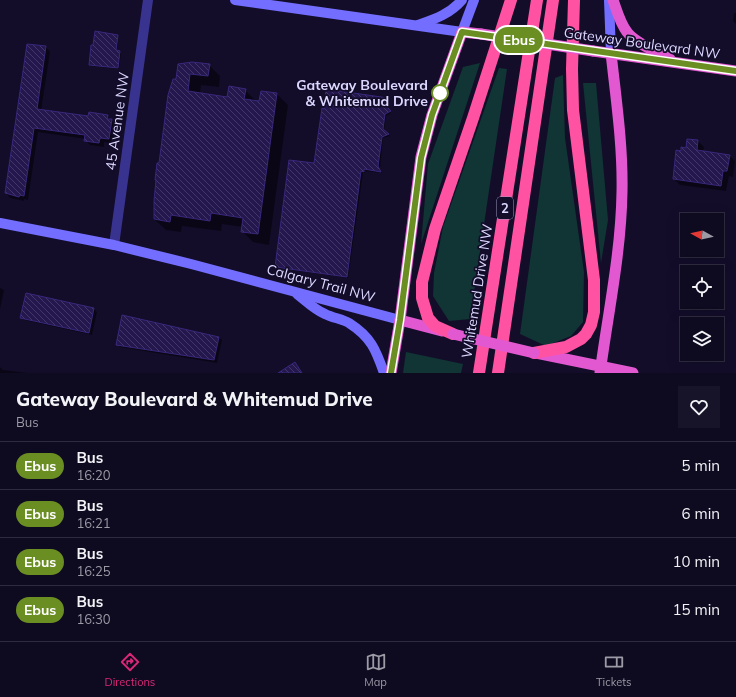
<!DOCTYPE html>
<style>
:root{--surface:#0e0a20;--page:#171329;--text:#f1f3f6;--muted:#9b9aa5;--line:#2e2b3e;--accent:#db2777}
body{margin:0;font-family:Mulish,sans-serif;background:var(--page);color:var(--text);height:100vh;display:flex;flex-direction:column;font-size:15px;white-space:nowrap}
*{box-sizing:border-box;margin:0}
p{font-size:13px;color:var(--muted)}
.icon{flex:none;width:22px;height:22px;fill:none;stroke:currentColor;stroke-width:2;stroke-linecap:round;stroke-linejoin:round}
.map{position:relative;height:373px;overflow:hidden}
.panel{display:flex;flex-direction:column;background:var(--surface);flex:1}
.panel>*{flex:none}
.badge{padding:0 8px;border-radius:13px;font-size:14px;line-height:26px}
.needle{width:26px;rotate:278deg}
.buttons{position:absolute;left:680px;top:213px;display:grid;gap:8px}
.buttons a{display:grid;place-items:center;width:44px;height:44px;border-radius:0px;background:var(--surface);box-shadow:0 4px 16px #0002,0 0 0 1px var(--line);font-size:20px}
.map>.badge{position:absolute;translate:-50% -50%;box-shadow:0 0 0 2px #fff}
.round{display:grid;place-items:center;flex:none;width:42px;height:42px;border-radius:0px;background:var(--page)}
.head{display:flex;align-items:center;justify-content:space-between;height:68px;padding:0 16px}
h1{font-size:19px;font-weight:800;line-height:30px}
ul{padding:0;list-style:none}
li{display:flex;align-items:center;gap:12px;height:48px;padding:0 16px;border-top:1px solid var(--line)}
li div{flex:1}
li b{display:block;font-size:15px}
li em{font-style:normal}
li .badge{min-width:44px;font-weight:700;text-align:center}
.dock{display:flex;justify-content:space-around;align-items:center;height:56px;border-top:1px solid var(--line);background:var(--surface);font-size:11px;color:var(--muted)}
.dock a{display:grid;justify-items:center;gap:2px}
.dock .active{color:var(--accent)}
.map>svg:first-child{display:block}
.grass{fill:#103534}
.shadow{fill:#0007}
.building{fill:url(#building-back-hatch);stroke:#39277c}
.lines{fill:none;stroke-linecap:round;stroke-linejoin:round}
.minor{stroke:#38338e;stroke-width:10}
.secondary{stroke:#736eff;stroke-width:10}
.trunk{stroke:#e258d0;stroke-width:11}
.motorway{stroke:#ff52a2;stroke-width:12}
.trunk-bridge{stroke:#e258d0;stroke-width:11}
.line-casing{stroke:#fff;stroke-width:9}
.line{stroke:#6b8e23;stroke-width:6}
.stop-dot{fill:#fff;stroke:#6b8e23;stroke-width:2}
.labels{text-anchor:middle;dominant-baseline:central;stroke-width:3.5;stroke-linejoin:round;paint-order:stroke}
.shield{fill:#130d2a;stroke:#a09abf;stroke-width:1}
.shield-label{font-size:13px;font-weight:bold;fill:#dcd7ff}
.street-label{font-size:14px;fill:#dcd7ff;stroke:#130d2a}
.stop-label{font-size:14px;font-weight:bold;fill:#dcd7ff;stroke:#130d2a;text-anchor:end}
</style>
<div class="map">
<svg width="736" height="373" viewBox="0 0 736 373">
<defs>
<pattern id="building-back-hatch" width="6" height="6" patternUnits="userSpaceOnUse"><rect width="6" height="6" fill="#23174d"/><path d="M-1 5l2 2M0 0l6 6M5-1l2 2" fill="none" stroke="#423868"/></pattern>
</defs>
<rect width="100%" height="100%" fill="#130d2a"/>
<g class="grass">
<path d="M480,63L421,244L428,164L463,67Z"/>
<path d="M499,68L507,69L470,319L449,321L433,296L434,273L443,227Z"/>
<path d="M563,75L565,138L584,272L583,322L571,336L546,346L520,334L555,78Z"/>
<path d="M583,83H596L608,220L601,263Z"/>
<path d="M406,352L463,364L461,373H403Z"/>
</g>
<g class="shadow">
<path d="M734,13H736V24L733,21Z"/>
<path d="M117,36L118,37L117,51L121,53L119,69L91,66L90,65Z"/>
<path d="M46,47L50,52L41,111L89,117L107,116L116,125L113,143L104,142V147L90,145L85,140L86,139L38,132L28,200L24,199V201L10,198L6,193Z"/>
<path d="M179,64L209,65L220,76L219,87L201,85L200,94L228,98L245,90L256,101L260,102L261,92L277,94L288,105L269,245L253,242L242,231L243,227L222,224L221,231L182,226L181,232L166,230L154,219L159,164L177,80Z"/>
<path d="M387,99L389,101L388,108L391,113L386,116L384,131L390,136L383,138L380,168L382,173L365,171V173H363L348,278L278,268L276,267L315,165Z"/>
<path d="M698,141L704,147L703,152L729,155L735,161L733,177L729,176L726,191L680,185L674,179L682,152Z"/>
<path d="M0,288L4,290L0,309Z"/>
<path d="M94,309L97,312L92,335L24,320L21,318Z"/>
<path d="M219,337L222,340L217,363L120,347L117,344Z"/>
<path d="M0,367L3,370L28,373H0Z"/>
</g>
<g class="building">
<path d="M95,31L118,35L116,50L120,51L118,68L89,65L91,45H93Z"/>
<path d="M27,44L46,46L37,109L88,116L89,112L108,115L107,119H112L109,139L100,138L99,143L84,141L85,135L34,128L24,196L20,195L19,197L5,193Z"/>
<path d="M192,62L210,64L208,76L190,74L188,91L227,97L229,86L246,89L244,99L259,101L261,91L277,93L258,234L241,232L243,218L211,213L210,221L171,215L170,222L154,219V201L156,180H155L157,163H159L168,95L173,79H176L178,64Z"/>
<path d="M326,89L388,98L386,106L391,111L385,114L383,129L389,134L382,137L378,166L381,172L364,169V172L361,171L347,277L275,267L289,160L314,163L322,108L324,109Z"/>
<path d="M687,139L698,140L697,150L730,155L727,171H723L721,186L673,179L676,150L681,151V147L686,148Z"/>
<path d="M26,293L94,308L89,333L20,318Z"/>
<path d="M122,315L219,337L214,360L116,345Z"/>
<path d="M295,362L302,373H278Z"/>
</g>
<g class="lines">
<path class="minor" d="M114,245L148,0"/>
<g class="secondary">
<path d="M235,0L462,32L474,0"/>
<path d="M609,0L611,53"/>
<path d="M418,25C435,19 450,14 462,0"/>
<path d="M0,223L114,245L191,264L400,320"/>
<path d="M297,294C306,301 315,310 325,314C333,318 342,319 349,323C371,337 376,350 384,373"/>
</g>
<g class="trunk">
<path d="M613,0C617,11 620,23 627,32C635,43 657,52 670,59"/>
<path d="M593,51L736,71"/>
<path d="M400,320L442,331"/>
<path d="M536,353L633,373"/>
<path d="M391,373L400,320L421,157L432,115L462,32L481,34"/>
<path d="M600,373C608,313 621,253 622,192C623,146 616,99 611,53"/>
</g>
<g class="motorway">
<path d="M453,334L435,326L428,318L422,298V282L435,229L473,118L511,0"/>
<path d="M534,353L566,347L581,339L586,334L591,325L594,312V280L573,110L572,69L574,0"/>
<path d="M479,373L537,0"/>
<path d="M498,373L553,0"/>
</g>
<g class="trunk-bridge">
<path d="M481,34L593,51"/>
<path d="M453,334L534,353"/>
</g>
</g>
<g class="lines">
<defs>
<path id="line" d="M391,373L400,320L421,158L432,115L462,32L736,71"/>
</defs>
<use href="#line" class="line-casing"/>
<use href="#line" class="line"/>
</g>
<circle class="stop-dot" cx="440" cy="93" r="8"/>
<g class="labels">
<rect class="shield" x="497" y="197" width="16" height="22" rx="3"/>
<g class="shield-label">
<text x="505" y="208">2</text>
</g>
<g class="street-label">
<text transform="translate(642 43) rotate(8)">Gateway Boulevard NW</text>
<text transform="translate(117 121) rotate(-82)">45 Avenue NW</text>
<text transform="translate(321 283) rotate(15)">Calgary Trail NW</text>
<text transform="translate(477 291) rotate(-81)">Whitemud Drive NW</text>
</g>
<g class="stop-label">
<text x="428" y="85">Gateway Boulevard<tspan x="428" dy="16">&amp; Whitemud Drive</tspan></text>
</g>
</g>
</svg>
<div class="buttons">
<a><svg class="needle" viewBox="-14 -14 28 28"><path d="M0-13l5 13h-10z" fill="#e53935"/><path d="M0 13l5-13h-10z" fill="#9b9aa5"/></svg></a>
<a><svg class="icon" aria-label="locate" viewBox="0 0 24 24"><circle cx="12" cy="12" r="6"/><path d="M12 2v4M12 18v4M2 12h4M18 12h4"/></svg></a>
<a><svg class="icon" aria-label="layers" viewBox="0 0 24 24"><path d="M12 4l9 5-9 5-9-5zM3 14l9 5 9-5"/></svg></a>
</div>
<b class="badge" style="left:519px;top:40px;background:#6b8e23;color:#fff">Ebus</b>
</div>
<section class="panel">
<div class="head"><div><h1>Gateway Boulevard &amp; Whitemud Drive</h1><p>Bus</p></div><a class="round"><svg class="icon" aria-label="heart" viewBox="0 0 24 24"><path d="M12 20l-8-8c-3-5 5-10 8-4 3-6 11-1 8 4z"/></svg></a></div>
<ul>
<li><span class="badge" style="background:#6b8e23;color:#fff">Ebus</span><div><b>Bus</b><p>16:20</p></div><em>5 min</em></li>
<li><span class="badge" style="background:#6b8e23;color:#fff">Ebus</span><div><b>Bus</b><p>16:21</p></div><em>6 min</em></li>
<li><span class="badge" style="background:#6b8e23;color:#fff">Ebus</span><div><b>Bus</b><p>16:25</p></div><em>10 min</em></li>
<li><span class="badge" style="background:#6b8e23;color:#fff">Ebus</span><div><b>Bus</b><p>16:30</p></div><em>15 min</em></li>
</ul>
</section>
<nav class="dock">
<a class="active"><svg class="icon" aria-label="directions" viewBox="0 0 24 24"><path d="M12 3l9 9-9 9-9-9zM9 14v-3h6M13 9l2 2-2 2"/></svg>Directions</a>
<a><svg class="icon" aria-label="map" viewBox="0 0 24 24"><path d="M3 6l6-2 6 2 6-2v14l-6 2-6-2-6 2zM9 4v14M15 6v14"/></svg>Map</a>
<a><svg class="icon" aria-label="tickets" viewBox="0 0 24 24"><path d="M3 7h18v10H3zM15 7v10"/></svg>Tickets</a>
</nav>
